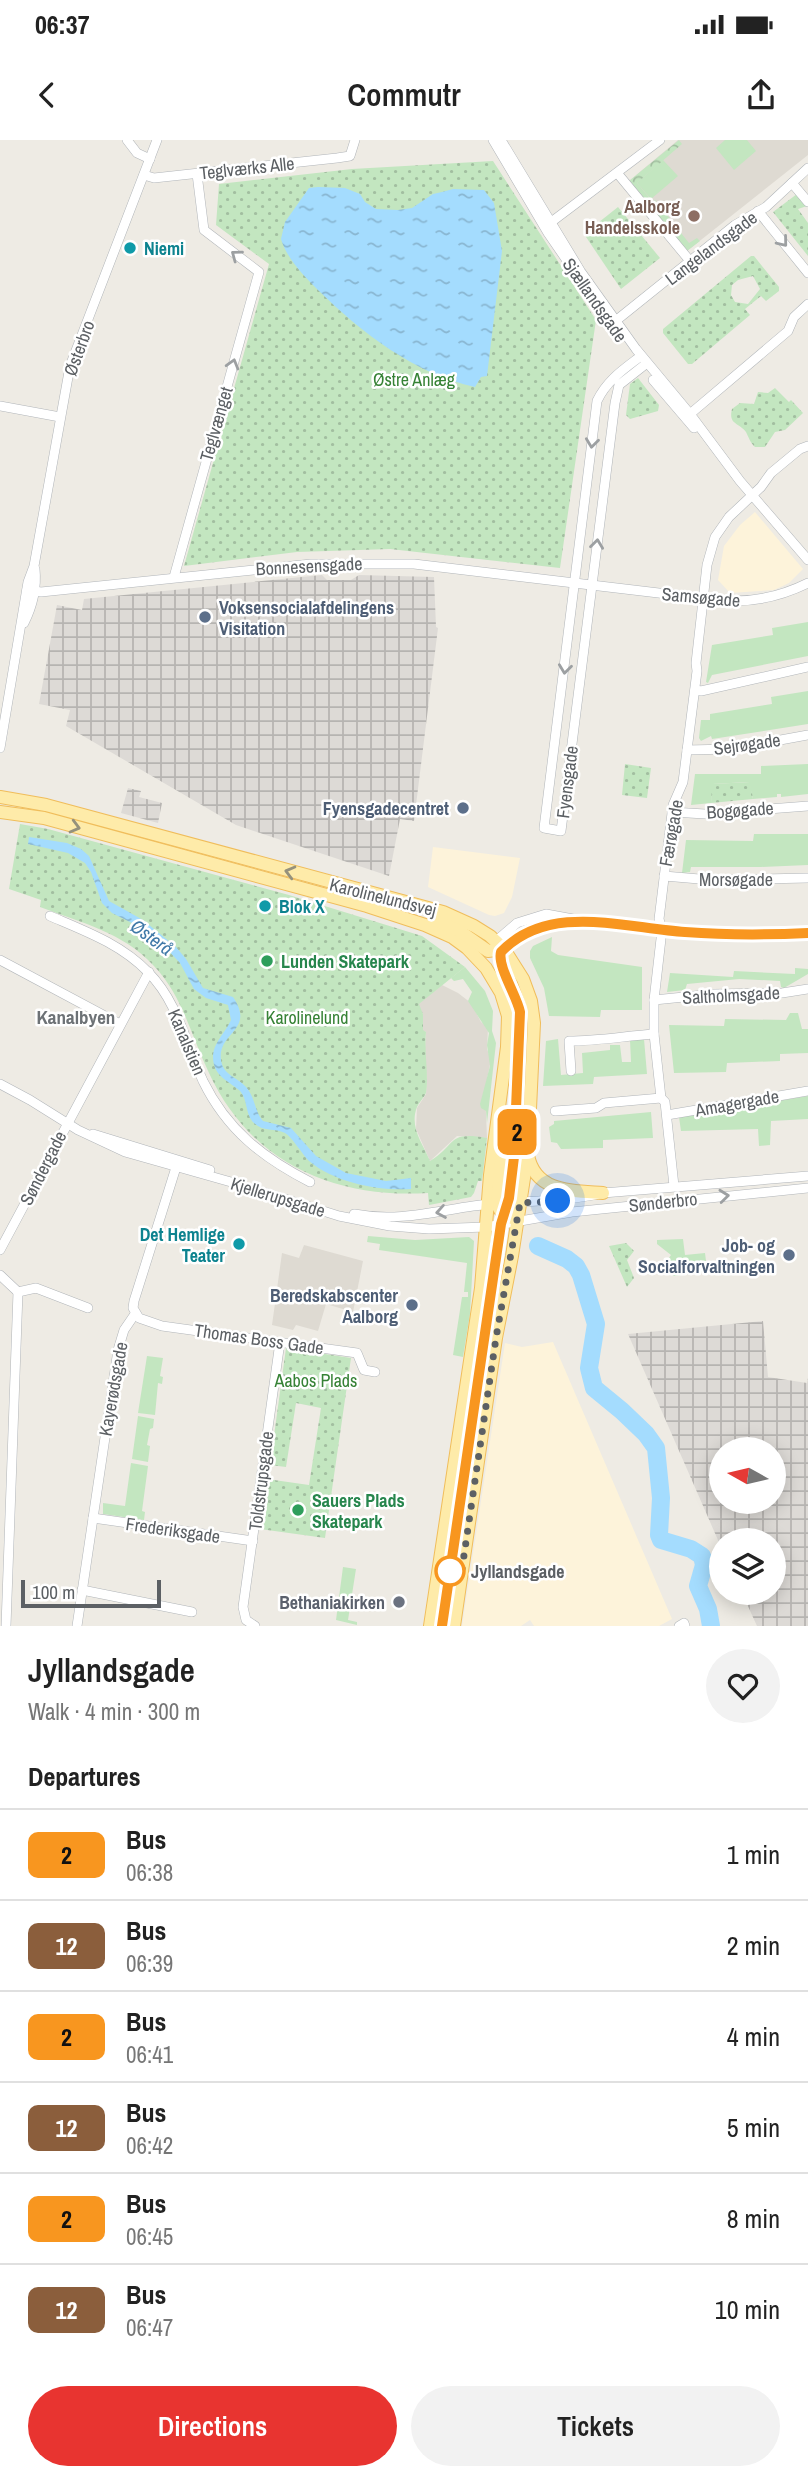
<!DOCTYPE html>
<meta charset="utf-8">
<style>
:root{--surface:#fff;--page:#f2f2f2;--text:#222;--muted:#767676;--line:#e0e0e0;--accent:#e83430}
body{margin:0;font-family:"Archivo Narrow",sans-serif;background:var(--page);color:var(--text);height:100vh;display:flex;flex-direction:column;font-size:26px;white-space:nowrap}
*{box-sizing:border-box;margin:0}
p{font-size:23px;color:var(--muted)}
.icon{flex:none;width:38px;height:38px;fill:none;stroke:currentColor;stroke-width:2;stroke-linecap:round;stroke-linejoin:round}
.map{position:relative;height:1486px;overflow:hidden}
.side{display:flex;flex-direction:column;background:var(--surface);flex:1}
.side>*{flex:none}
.badge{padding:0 14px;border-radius:10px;font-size:24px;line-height:46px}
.needle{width:46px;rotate:278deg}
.controls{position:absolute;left:709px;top:1297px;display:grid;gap:14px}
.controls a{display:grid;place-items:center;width:77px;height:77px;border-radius:50%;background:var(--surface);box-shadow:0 4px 18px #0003;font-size:35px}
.scale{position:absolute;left:21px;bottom:18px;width:140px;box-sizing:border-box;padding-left:7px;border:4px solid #5c6064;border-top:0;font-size:19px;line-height:24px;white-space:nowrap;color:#5c6064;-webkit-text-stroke:5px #fff;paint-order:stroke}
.you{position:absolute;width:35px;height:35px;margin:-18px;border:5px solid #fff;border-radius:50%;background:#1a73e8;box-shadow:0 0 0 10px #1a73e833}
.map>.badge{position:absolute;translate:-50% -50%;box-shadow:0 0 0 4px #fff}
h2{padding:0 28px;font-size:26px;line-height:63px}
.round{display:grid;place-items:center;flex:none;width:74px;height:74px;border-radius:37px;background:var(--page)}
.overview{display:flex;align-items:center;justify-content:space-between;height:119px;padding:0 28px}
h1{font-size:33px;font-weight:600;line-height:52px}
.primary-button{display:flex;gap:14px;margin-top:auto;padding:14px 28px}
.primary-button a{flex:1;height:80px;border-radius:42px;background:var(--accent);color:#fff;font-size:28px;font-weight:600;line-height:80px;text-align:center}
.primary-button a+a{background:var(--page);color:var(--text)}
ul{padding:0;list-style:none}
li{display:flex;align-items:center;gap:21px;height:91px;padding:0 28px;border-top:2px solid var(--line)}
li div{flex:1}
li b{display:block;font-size:26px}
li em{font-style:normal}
li .badge{min-width:77px;font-weight:700;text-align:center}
.status{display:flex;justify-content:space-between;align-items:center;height:49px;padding:0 35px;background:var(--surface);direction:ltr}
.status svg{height:19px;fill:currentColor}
header{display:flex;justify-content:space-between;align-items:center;height:91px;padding:0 28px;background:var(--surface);font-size:32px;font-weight:600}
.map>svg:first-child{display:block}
.commercial{fill:#fdf3da}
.industrial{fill:url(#industrial-grid);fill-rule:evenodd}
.education{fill:#dedad2}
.grass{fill:#c3e6c0}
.forest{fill:url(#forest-crowns)}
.park{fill:url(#park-dots);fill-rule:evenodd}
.water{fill:url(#water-ripples)}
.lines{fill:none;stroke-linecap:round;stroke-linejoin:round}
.river{stroke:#a4dcfe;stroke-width:18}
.minor-casing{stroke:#b1b5b9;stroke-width:10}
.major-casing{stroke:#f0bd5b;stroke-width:14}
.minor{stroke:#fff;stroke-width:9}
.major{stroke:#feeba9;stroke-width:12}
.oneway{stroke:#9da0a2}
.oneway2{stroke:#95917c}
.line-casing{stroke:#fff;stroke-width:16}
.line{stroke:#f8961f;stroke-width:10}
.walk{stroke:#5c6064;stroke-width:7;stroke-dasharray:0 12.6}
.education-dot{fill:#8d6e63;stroke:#fff;stroke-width:2.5}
.culture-dot{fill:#0f9aa8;stroke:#fff;stroke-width:2.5}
.service-dot{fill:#5c6f8a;stroke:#fff;stroke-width:2.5}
.leisure-dot{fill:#2e9e5b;stroke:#fff;stroke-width:2.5}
.stop-dot{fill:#fff;stroke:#f8961f;stroke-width:3.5}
.worship-dot{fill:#6b7280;stroke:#fff;stroke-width:2.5}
.labels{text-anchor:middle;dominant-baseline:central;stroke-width:5;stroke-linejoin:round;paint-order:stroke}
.street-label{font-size:18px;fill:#5c6064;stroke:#fff}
.education-label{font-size:18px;font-weight:bold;fill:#785e54;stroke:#fff;text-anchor:end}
.culture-label{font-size:18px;font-weight:bold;fill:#0d838f;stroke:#fff;text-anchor:start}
.park-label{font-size:18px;fill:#368235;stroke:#fff}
.service-label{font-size:18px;font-weight:bold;fill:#4e5e75;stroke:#fff;text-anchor:end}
.leisure-label{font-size:18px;font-weight:bold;fill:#27864d;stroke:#fff;text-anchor:start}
.stop-label{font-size:18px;font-weight:bold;fill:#5c6064;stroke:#fff;text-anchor:start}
.worship-label{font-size:18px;font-weight:bold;fill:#5b616d;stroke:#fff;text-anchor:end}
.water-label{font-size:19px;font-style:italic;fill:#3e78a7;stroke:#fff}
.neighbourhood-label{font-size:19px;font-weight:bold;fill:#6d7276;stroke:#fff}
</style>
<div class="status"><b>06:37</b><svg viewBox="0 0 49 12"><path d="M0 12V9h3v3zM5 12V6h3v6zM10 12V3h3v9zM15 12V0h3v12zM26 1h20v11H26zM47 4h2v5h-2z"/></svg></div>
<header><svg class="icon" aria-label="back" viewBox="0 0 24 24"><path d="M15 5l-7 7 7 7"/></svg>Commutr<svg class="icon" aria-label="share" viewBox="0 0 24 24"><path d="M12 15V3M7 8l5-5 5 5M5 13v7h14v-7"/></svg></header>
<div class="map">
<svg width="808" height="1486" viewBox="0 0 808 1486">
<defs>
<pattern id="industrial-grid" width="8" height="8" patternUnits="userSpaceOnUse" patternTransform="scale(1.75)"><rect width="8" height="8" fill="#dddad6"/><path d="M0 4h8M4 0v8" fill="none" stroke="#b6b4b1"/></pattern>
<pattern id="forest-crowns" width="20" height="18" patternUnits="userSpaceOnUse" patternTransform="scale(1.75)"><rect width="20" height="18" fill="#c3e6c0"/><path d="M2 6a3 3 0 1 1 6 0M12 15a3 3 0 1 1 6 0" fill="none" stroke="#a2bea0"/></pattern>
<pattern id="park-dots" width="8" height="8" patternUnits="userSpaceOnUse" patternTransform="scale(1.75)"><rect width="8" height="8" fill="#c3e6c0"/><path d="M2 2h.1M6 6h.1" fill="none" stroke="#a2bea0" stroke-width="1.8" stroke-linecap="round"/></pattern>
<pattern id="water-ripples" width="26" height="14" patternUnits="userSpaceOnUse" patternTransform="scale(1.75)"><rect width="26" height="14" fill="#a4dcfe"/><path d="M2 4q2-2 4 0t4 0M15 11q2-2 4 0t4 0" fill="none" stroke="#89b6d1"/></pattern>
</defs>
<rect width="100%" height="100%" fill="#eeebe4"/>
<g class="commercial">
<path d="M755,372L803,429L789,443L774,450L730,453L718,440L724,406L740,385Z"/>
<path d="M433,707L520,718L512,757L504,773L495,776L489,775L428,747Z"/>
<path d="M553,1202L672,1479L659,1486H534L530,1480L521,1486H462L505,1203L522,1207Z"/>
</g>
<g class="industrial">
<path d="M322,435L327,440H351L359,435L434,437L436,487L438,488L414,681L400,679L389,736L236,685L66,586L70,570L39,564L57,465L82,470L84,459Z"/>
<path d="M128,648L141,651L139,657L162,663L158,683L121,673Z"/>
<path d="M763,1181L768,1237L807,1243L808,1238V1486H757L742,1453L774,1452V1400H721V1407L628,1194ZM774,1309V1362H721V1309Z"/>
</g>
<g class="education">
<path d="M678,0H808V15L687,111L629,41Z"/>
<path d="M442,845L458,853L471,863L481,882L488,888L487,909L491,920L485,949L487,998L457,996L430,1021L416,989L417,968L426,954L427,939L424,923L426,892L423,891V874L418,864Z"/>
<path d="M304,1105L363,1121L353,1172L326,1164L318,1191L296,1185L293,1190L272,1185L282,1113L299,1118Z"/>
</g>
<g class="grass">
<path d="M725,0H747L756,11L734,30L716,8Z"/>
<path d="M663,20L678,36L651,59L637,43Z"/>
<path d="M808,482V516L712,535L708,543L706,542L712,505L773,495L772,488Z"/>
<path d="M808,551V584L712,599L711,596L701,601L699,598L701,580H710V574L772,564L771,557Z"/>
<path d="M808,624V654L781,657V654H777V657L753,659L749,642L713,644L711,663L691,665L695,634H761V626Z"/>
<path d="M754,694H808V725L761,727H691L690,732L682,733L686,700L753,701Z"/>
<path d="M552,797L551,811L558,815L642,827V870H601L600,877L549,876L544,848L530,818V811L533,806Z"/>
<path d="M465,827L485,851L493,871L492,891L496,903L487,983L486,971L481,968L480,964L490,926L487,905L489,893L468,861L472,852L463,839L454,841L451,838Z"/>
<path d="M795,828L808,829V834L784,848L781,847L780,841L739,839L687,844L685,850L667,852L670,833L733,837L734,831L795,834Z"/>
<path d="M790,873H798L802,889H808V913L780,914V921L727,923L726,932L674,933L669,885L724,886L725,879L786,880Z"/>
<path d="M558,899L561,935L583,933L582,913L610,910V905H620L622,922H631L630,900L644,899L647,934L594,937L593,944L543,946L546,901Z"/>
<path d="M808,956V979L771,981L770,1005L759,1006L758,989L681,991L679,977Z"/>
<path d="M651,972L653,998L603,1000V1008L561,1009L557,1003L551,1002L549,987L554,984V981Z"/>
<path d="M368,1096L415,1100L469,1097L474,1101L470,1174L463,1217L453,1215L462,1157H468V1152H464L467,1123L379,1110L380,1104L367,1102Z"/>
<path d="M683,1099L685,1115L705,1113L706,1121L702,1126V1132L674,1136L666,1130L670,1125L666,1122L671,1115L657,1104V1100Z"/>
<path d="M147,1216L163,1218L160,1236L163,1237L162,1244L158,1243L155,1275L138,1273Z"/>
<path d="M138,1276L154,1279L153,1288L150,1289L147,1305L150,1306L148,1322L132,1319Z"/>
<path d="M131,1323L148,1326L142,1371L145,1372L144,1380L103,1374V1363L125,1366Z"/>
<path d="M343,1427L356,1429L348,1480L357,1482V1485L336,1480Z"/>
</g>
<path class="forest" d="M679,0L682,4L637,43L653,62L655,60L689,103L697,98L700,101L687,111L629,41Z"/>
<g class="park">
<path d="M493,21L596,180L560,428L390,409L297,412L184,426L269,124L216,85L219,44L352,29Z"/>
<path d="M797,54L807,66L798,69L808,83V116L773,72Z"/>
<path d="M618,67L660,118L621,149L584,94Z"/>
<path d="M751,116H754L779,147V151L766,161L761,156L745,169L750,175L692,224H688L663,193V189ZM753,136L760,149L748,164L735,162L731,155L732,145L738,140Z"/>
<path d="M638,238L659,265L658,271L630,279L626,275L630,244Z"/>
<path d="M775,248L789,262L791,260L803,273L785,290L775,292L765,307H755C750,302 749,298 746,292C739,282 728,285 732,269L740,263L754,264L758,252L768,253Z"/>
<path d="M625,624L651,628L647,658L622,655Z"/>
<path d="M750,642L753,659L711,663L712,644Z"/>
<path d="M20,684L48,689L289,755L422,796L465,827L419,864L423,874V890L426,892C424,912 429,937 426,953C424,958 419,962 417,967C409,987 423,1004 430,1021C458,1004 446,991 487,998L482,1041H478L474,1053L471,1057L429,1065L428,1053C333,1059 250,1022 209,933C191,896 183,856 153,825C124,793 80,782 40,767L41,760L9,749Z"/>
<path d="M626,1103L634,1111L627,1120L634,1138L627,1147L609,1106Z"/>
<path d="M286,1208L351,1218L325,1398L260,1389L267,1339L309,1345L321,1268L296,1263L286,1327L270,1325Z"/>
</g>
<g class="water">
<path d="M318,47L345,48L360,54L365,62L376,69L398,70L412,68L433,54L442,52L453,49L484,50L494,63L502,111L487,236L481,237L475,247C415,234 362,193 319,151C304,136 287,119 281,99L285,82L309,48Z"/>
<path d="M29,697L67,703L81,709L89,716L109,761L143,780L176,807L186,819L203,848L233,857C256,891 217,892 221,920C223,935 237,937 246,947C255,957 255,972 263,981L291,988L316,1016L346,1033L386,1041L411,1038V1049C379,1051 335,1043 309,1021C302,1014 292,997 285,993C275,988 263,992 254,983C245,975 248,958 239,950C227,940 214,936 213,918C213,902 225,894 231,880L228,865L206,858L194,849L180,823L163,805L136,785L112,773L102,763L91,732L85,723L68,713L28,704Z"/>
</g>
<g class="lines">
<path class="river" d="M538,1106L567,1119L576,1126L581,1135L596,1184L589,1228L594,1248L622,1271L646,1294L656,1308L661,1358L659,1395L661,1400L691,1409L702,1416L704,1425L698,1446L708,1469L711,1486"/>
<defs>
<g id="minor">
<path d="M127,0L137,13L150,19"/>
<path d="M493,0L548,93L619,196"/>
<path d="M501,0L581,132L636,209L690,274L740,341L808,420"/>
<path d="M618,34L690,121"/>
<path d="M144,35L154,38L337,18L350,16L355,0"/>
<path d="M792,43L808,62"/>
<path d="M758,71L808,133"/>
<path d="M550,83L660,0"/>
<path d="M613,183L735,85L766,67L808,28"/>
<path d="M641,216C624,229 607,240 597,261L544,688L561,691L615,263L619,245L647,223"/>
<path d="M653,240L694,288"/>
<path d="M0,266L60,277"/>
<path d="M690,274L788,191L794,177L808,164"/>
<path d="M174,437L259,132L204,90L197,34"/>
<path d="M27,450L41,452L311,424H414L726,461C755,462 782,456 808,443"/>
<path d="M24,483C33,465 37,449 35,429"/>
<path d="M695,550L701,551L808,527"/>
<path d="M0,608L28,442L34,426L70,226L157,0"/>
<path d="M687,610L731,609L808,595"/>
<path d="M672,672L705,674L808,666"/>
<path d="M664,736L711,740L808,738"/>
<path d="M50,776C85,791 121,804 148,832C178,862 186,904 203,941C227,990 263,1018 310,1042"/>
<path d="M496,801L517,783L546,774L584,781L686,792L808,793"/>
<path d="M504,809L534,789L576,781"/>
<path d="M0,820L120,884"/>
<path d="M654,860L714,854L782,853L808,849"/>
<path d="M571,931L569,901C598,901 625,896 654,894"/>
<path d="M0,944L30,960L78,990L125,1012L231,1042L339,1076L390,1086L429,1089L486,1087L572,1072L808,1048"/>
<path d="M555,971L596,968L604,963L661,958"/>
<path d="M667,975L808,951"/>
<path d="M93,994L210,1030"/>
<path d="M178,1021L134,1161L133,1168L139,1178L162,1186L357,1213L364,1230L375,1232"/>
<path d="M674,1046L665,962L661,958L654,894V860L662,790L659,779L673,665L683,642L697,531L696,523L707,425L715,397L729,377L761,347L771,333L800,309L808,306"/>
<path d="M354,1074C396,1082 432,1072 473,1066C517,1060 560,1063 603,1053L808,1036"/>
<path d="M0,1110L149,832"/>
<path d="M0,1135L18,1152"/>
<path d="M18,1152L36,1148L88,1168"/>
<path d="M93,1378L253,1401"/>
<path d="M82,1450L192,1472"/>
<path d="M6,1486L18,1152"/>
<path d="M77,1486L118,1210L124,1190L135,1174"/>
<path d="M255,1486L246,1480L243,1467L280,1202"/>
<path d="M679,1486L684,1483L685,1486"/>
</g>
<g id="major">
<path d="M0,657L46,665L443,772L474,786L490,796L504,809L523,839L531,861L534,883L528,1012L512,1116L496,1198L454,1486"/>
<path d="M0,672L44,678L367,766L425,785L452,797L467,808L486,828L501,853L508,876L507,907L490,1035L481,1148L430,1486"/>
<path d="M436,781L458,790L488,811L504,809"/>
<path d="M505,982L497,1065L503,1075L518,1080"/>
<path d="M528,1015C535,1053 574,1051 603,1053"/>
</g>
</defs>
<use href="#minor" class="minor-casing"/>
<use href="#major" class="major-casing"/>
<use href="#minor" class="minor"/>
<use href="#major" class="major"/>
</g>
<defs><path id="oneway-chevron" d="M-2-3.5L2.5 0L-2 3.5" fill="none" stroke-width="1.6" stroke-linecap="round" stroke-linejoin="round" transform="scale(1.75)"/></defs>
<g class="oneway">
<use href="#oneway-chevron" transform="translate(783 102) rotate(51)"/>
<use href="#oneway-chevron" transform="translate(236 115) rotate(-143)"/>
<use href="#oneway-chevron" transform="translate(233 224) rotate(-74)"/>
<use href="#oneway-chevron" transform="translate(592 303) rotate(97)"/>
<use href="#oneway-chevron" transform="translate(597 404) rotate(-83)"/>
<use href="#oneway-chevron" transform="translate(565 529) rotate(97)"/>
<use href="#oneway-chevron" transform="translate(724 1056) rotate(-6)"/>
<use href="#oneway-chevron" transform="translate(441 1072) rotate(170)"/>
</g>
<g class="oneway2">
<use href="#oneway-chevron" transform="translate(75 687) rotate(15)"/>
<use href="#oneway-chevron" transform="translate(290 732) rotate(-165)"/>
</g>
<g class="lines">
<defs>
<path id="line" d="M442,1486L501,1084L509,1058L514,1017L520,872C517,856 497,826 501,812C549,762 624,788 685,792C725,795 767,795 808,793"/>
</defs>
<use href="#line" class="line-casing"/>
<use href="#line" class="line"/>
<path class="walk" d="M450,1431L462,1429L496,1198L520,1063L558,1061"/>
</g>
<circle class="education-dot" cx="694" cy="76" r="7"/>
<g class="culture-dot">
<circle cx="130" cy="108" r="7"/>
<circle cx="265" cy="766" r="7"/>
<circle cx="239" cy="1104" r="7"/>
</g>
<g class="service-dot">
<circle cx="205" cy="477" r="7"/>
<circle cx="463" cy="668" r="7"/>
<circle cx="789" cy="1115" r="7"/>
<circle cx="412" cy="1165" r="7"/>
</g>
<g class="leisure-dot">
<circle cx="267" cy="821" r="7"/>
<circle cx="298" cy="1370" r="7"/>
</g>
<circle class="stop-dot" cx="450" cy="1431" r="14"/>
<circle class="worship-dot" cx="399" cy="1462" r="7"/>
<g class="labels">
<g class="street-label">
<text transform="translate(247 28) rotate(-6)">Teglværks Alle</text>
<text transform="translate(711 108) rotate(-37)">Langelandsgade</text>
<text transform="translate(595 160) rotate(55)">Sjællandsgade</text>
<text transform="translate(79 208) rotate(-70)">Østerbro</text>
<text transform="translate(216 284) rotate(-74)">Teglvænget</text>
<text transform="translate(309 426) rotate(-3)">Bonnesensgade</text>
<text transform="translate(701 457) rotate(5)">Samsøgade</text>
<text transform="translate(747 604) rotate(-8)">Sejrøgade</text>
<text transform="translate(567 642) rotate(-83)">Fyensgade</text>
<text transform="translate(740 670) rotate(-4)">Bogøgade</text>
<text transform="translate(671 693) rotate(-80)">Færøgade</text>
<text x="736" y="739">Morsøgade</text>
<text transform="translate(383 757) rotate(14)">Karolinelundsvej</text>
<text transform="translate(731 855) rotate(-3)">Saltholmsgade</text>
<text transform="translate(187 902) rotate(67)">Kanalstien</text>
<text transform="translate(737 963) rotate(-10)">Amagergade</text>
<text transform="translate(43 1028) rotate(-63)">Søndergade</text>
<text transform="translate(278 1057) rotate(17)">Kjellerupsgade</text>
<text transform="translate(663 1062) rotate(-6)">Sønderbro</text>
<text transform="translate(259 1199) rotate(8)">Thomas Boss Gade</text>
<text transform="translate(113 1249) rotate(-80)">Kayerødsgade</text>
<text transform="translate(261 1341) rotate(-83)">Toldstrupsgade</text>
<text transform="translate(173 1390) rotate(8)">Frederiksgade</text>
</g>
<g class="education-label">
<text x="680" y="66">Aalborg<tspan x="680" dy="21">Handelsskole</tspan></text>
</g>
<g class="culture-label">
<text x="144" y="108">Niemi</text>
<text x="279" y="766">Blok X</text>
<text x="225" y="1094" text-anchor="end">Det Hemlige<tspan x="225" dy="21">Teater</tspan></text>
</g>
<g class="park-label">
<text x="414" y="239">Østre Anlæg</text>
<text x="307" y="877">Karolinelund</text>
<text x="316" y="1240">Aabos Plads</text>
</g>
<g class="service-label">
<text x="219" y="467" text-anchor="start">Voksensocialafdelingens<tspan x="219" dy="21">Visitation</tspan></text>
<text x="449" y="668">Fyensgadecentret</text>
<text x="775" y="1105">Job- og<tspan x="775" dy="21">Socialforvaltningen</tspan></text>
<text x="398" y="1155">Beredskabscenter<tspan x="398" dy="21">Aalborg</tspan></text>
</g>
<g class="leisure-label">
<text x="281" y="821">Lunden Skatepark</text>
<text x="312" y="1360">Sauers Plads<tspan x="312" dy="21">Skatepark</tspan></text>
</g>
<g class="stop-label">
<text x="471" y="1431">Jyllandsgade</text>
</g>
<g class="worship-label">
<text x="385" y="1462">Bethaniakirken</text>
</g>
<g class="water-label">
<text transform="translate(152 797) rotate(36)">Østerå</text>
</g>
<g class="neighbourhood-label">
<text x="76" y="877">Kanalbyen</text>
</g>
</g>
</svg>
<div class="controls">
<a><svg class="needle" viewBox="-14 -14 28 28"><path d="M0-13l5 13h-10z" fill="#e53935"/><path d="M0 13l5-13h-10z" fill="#767676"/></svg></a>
<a><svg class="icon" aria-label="layers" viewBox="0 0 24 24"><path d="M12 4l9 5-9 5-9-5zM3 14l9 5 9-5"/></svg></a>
</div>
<div class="scale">100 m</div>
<div class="you" style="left:558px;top:1061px"></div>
<b class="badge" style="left:517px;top:992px;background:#f8961f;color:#111">2</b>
</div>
<section class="side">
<div class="overview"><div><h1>Jyllandsgade</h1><p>Walk · 4 min · 300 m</p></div><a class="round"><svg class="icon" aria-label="heart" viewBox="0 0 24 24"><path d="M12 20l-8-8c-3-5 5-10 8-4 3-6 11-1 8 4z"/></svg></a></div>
<h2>Departures</h2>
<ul>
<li><span class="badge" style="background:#f8961f;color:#111">2</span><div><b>Bus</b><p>06:38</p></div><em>1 min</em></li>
<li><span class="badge" style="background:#8b5e3c;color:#fff">12</span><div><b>Bus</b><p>06:39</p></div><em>2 min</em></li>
<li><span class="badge" style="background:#f8961f;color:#111">2</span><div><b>Bus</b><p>06:41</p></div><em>4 min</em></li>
<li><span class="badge" style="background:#8b5e3c;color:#fff">12</span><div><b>Bus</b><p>06:42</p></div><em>5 min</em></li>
<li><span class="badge" style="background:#f8961f;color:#111">2</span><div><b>Bus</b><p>06:45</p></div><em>8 min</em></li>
<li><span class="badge" style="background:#8b5e3c;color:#fff">12</span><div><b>Bus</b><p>06:47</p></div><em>10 min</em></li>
</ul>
<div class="primary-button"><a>Directions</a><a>Tickets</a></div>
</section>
